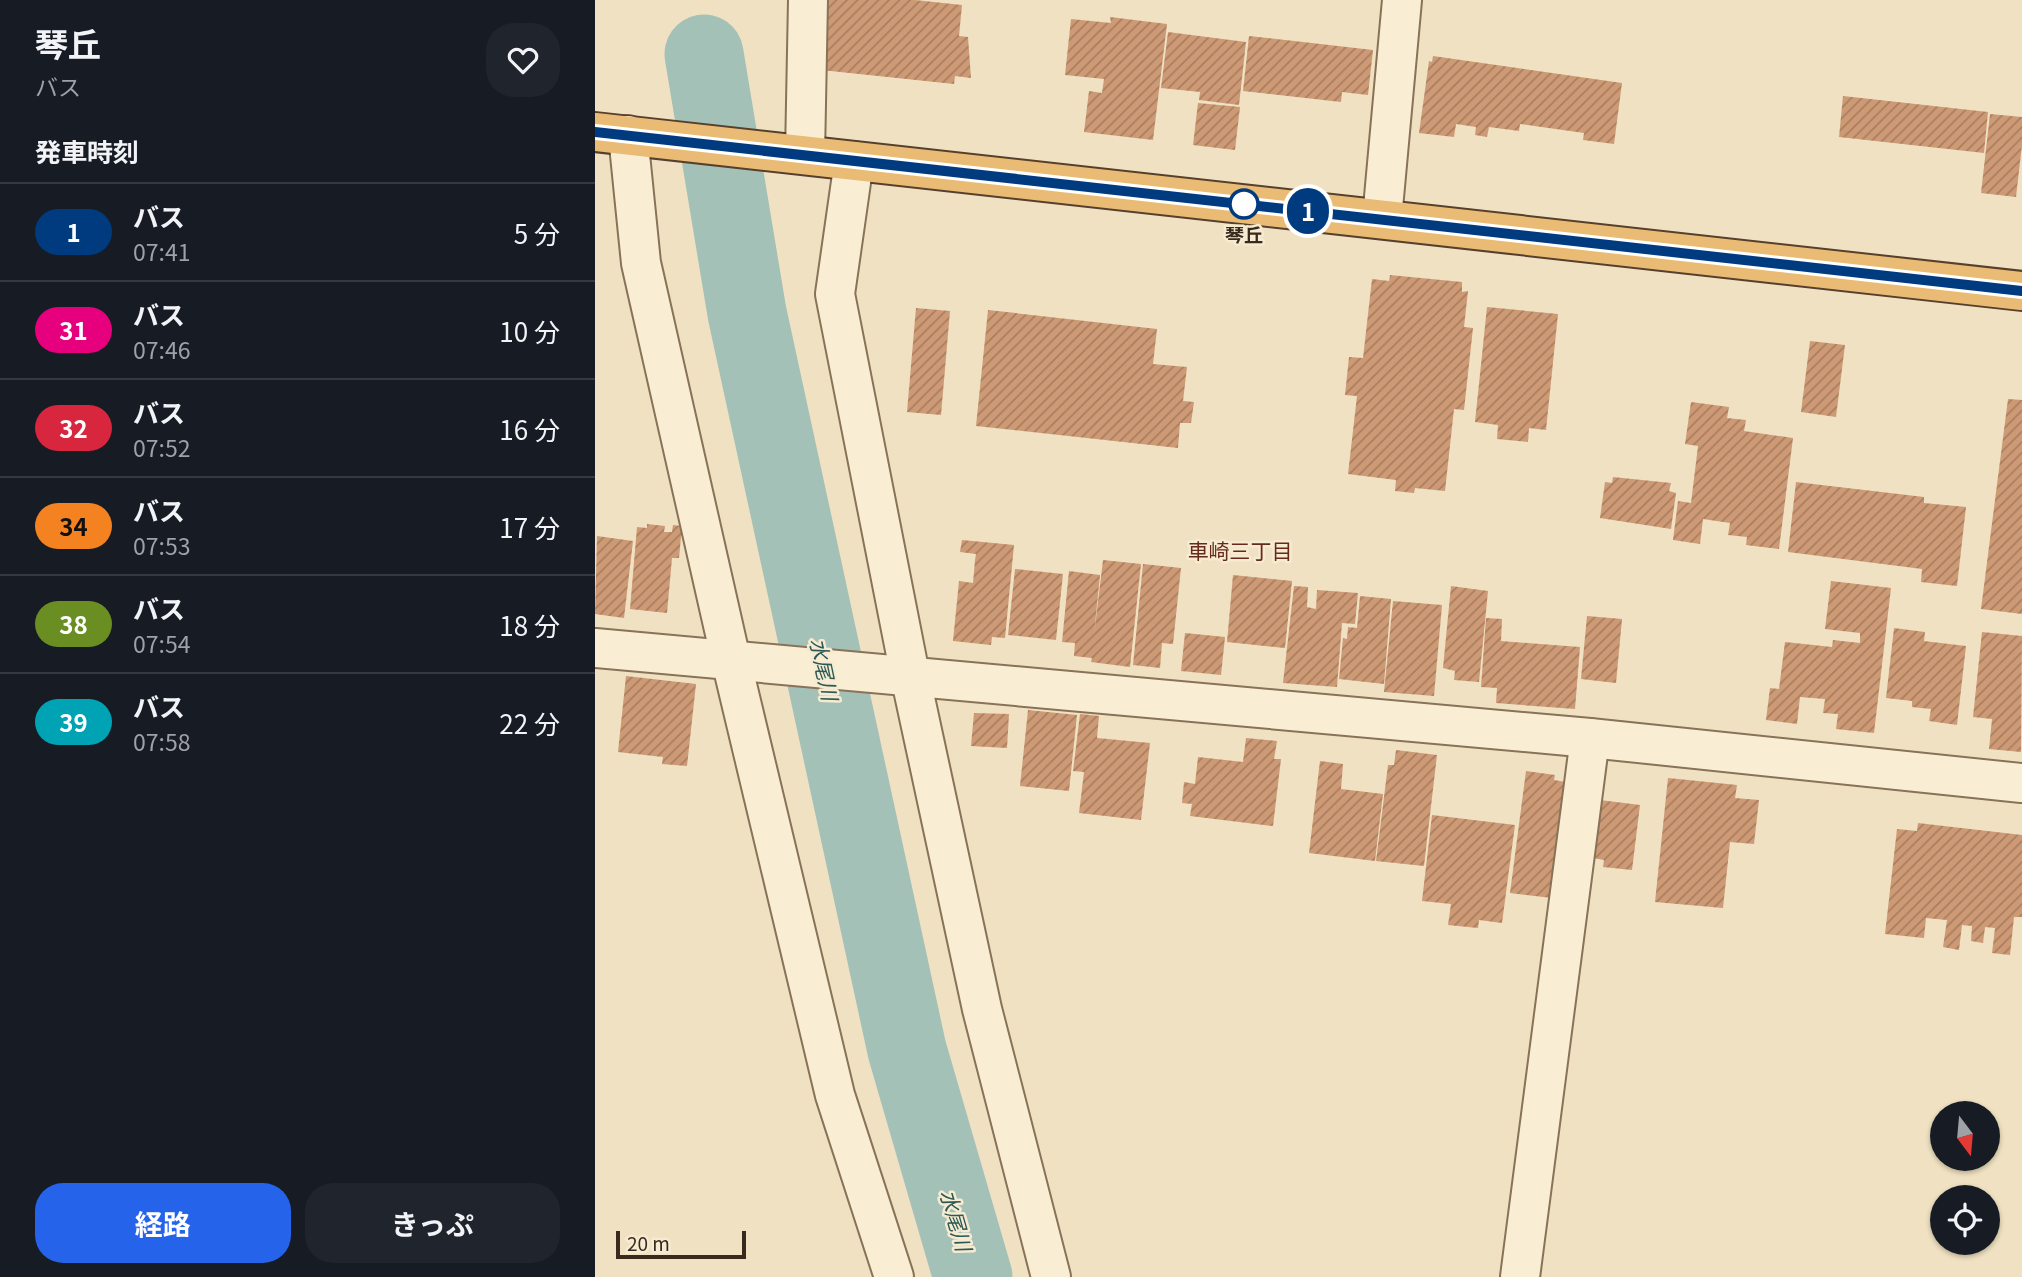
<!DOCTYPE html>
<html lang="ja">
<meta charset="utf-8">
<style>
:root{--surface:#171b24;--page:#20242c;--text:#f1f3f6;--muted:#9ea1a6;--line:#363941;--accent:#2563eb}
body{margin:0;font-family:Georgia,"Noto Sans JP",serif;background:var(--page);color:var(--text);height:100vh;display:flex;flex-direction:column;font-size:26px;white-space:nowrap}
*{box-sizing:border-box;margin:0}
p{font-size:23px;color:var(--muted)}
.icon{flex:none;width:38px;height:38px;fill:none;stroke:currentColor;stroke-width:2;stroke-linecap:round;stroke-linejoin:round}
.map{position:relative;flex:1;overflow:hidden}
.details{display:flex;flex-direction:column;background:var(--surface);width:595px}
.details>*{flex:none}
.badge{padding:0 14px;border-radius:23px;font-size:24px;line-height:46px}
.needle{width:46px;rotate:164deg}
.buttons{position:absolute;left:1335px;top:1101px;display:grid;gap:14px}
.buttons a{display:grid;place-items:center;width:70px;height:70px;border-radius:50%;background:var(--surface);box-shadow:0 2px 5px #0004;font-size:35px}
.scale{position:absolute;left:21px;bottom:18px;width:130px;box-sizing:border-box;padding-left:7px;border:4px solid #382a1d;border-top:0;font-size:19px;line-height:24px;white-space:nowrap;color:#382a1d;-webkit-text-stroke:5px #f6ebd1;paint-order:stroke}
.map>.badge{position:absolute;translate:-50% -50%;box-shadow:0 0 0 4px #fff}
h2{padding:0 35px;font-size:26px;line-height:63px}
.round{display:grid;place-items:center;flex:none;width:74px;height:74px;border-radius:28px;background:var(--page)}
.overview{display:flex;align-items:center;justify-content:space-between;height:119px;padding:0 35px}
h1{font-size:33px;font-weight:700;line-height:52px}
.button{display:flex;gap:14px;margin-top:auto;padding:14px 35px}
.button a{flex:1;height:80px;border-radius:28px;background:var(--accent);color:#fff;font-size:28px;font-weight:700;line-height:80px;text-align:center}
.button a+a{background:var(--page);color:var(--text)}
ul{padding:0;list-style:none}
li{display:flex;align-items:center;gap:21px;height:98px;padding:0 35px;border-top:2px solid var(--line)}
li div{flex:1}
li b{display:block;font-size:26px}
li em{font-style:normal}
li .badge{min-width:77px;font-weight:700;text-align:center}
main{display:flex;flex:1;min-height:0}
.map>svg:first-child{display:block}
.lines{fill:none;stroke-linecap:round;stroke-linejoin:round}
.river{stroke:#a4c1b8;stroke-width:79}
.building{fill:url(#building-hatch)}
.minor-casing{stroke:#887258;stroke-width:42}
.trunk-casing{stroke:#56402d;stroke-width:42}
.minor{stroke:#f9eed4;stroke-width:38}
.trunk{stroke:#eabb74;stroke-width:38}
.line-casing{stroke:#fff;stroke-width:16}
.line{stroke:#003b80;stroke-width:10}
.stop-dot{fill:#fff;stroke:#003b80;stroke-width:3.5}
.labels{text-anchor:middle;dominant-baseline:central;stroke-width:5;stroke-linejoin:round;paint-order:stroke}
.stop-label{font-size:19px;font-weight:bold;fill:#382a1d;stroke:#f6ebd1}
.neighbourhood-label{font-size:21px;fill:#652a1c;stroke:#f6ebd1}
.water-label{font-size:21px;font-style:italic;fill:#2c5855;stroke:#f6ebd1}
</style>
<main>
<section class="details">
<div class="overview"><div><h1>琴丘</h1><p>バス</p></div><a class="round"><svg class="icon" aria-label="heart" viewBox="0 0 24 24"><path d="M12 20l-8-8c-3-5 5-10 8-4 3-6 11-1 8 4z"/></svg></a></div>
<h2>発車時刻</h2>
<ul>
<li><span class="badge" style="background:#003b80;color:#fff">1</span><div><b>バス</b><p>07:41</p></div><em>5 分</em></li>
<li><span class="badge" style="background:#e6007e;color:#fff">31</span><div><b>バス</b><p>07:46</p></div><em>10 分</em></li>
<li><span class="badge" style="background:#d7263d;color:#fff">32</span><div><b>バス</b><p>07:52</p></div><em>16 分</em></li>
<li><span class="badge" style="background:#f58220;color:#111">34</span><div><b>バス</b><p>07:53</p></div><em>17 分</em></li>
<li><span class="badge" style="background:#6b8e23;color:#fff">38</span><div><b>バス</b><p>07:54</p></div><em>18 分</em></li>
<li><span class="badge" style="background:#00a3b4;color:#fff">39</span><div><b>バス</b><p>07:58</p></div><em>22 分</em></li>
</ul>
<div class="button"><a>経路</a><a>きっぷ</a></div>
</section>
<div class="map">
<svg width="1427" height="1277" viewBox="0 0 1427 1277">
<defs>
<pattern id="building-hatch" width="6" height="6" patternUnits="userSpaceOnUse" patternTransform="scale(1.75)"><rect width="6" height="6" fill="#ce9a76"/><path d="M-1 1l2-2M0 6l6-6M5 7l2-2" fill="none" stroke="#a87e60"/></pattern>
</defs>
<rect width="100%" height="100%" fill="#efe1c1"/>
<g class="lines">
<path class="river" d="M109,54L152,313L312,1050L378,1277"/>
</g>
<g class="building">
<path d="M234,0H320L367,5L364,36L373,37L376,78L360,76L359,84L226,70Z"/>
<path d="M515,17L572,24L558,140L489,132L494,91L507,93L509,79L470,75L476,19L516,23Z"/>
<path d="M573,32L651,42L644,105L604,100L605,92L566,88Z"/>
<path d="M654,36L778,50L773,95L747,92L746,102L648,91Z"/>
<path d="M838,56L1027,83L1019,144L988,140L989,133L925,124L924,131L894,127L892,137L880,135L881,127L861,124L859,137L824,133L834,61L837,62Z"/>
<path d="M1248,96L1393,112L1389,153L1244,137Z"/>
<path d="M603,103L645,107L640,150L598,145Z"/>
<path d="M1395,114L1427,117V145L1421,197L1386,193Z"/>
<path d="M795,275L867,282V292L873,291L869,327L878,328L869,410L859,409L850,491L820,488L819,493L800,491L801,480L753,474L762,396L750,395L754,357L768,358L777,279L794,281Z"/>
<path d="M892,307L963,314L951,430L934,428L933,442L902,439L903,425L880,422Z"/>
<path d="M321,308L355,311L346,415L312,412Z"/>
<path d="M393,310L562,329L558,364L592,367L588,401L599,402L596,423H585L583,448L381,426Z"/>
<path d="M1215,341L1250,345L1241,417L1206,412Z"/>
<path d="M1413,399L1427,400V614L1386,609Z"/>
<path d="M1096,402L1134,407L1132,418L1151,420L1149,431L1198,438L1184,549L1151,545L1152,537L1133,535L1135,523L1108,519L1105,544L1078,540L1083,501L1096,503L1103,446L1090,444Z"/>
<path d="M1018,477L1076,483L1074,491L1081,493L1076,529L1005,518L1010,482L1017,483Z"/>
<path d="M1201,482L1329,497V503L1371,507L1362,586L1326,582L1327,569L1193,552Z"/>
<path d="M52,524L70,526L69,532H77L78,525L87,526L84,558H77L72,613L35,609L42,527L52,528Z"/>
<path d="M2,536L38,541L29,618L0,614Z"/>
<path d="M367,540L419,545L410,638L397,637L396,645L358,641L364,581L378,583L380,560L381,554L365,552Z"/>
<path d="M508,560L546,564L535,667L496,662L497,658L479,656L480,643L467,642L474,571L505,575L499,635Z"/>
<path d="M548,564L586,568L578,644L567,643L565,668L538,665Z"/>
<path d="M420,569L468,574L461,640L413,635Z"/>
<path d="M638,575L697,581L690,648L632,642Z"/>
<path d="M1236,581L1296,588L1279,733L1241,729L1243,714L1228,713L1230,699L1205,697L1202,724L1171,720L1175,688L1184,689L1190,642L1237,647L1238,640L1265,643V633L1230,629Z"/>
<path d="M699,586L713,587L712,607L721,609L722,590L763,593L760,624L747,623L742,687L688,683Z"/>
<path d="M856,586L893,591L884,682L859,680L860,671L848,668Z"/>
<path d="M765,596L796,599L789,684L744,679L748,638L752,639L753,627L762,628Z"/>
<path d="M798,601L847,605L839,696L789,692Z"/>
<path d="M992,616L1027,619L1021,683L986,679Z"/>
<path d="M891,618L907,619L906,641L985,647L980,709L901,703L902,688L886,687Z"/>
<path d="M1299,628L1330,632L1329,641L1371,646L1362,725L1334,721L1336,709L1317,707V701L1291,698Z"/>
<path d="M1387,632L1427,636L1426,752L1394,749L1397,719L1378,717Z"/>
<path d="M590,633L630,637L626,675L586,671Z"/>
<path d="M31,676L101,684L92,766L67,764L68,757L23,752Z"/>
<path d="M433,710L482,715L474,791L425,786Z"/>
<path d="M379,713L414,714L412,748L376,746Z"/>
<path d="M485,714L504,716L502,738L555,743L546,820L484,813L489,772L478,771Z"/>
<path d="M651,738L682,741L679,759H686L678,826L595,816L597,804L587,803L589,782L600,784L603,757L648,762Z"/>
<path d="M801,750L842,755L829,866L781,861L793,765H799Z"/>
<path d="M725,761L748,764L746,789L788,794L780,861L714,853Z"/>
<path d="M931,771L960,775L959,780L971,782L957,898L915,893Z"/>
<path d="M1073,778L1142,785L1140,798L1164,800L1159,844L1135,842L1128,908L1060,902Z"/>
<path d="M1005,800L1045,805L1037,870L1008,867L1009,860L998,858Z"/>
<path d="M837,815L920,825L907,923L884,920L883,928L853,925L856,904L827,901Z"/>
<path d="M1323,823L1427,835V917H1419L1415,955L1397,953L1400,928L1390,927L1388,943L1376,941L1377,926L1367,925L1364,950L1348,947L1352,920L1331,918L1329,938L1290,934L1302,829L1322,831Z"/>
</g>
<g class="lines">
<defs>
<g id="minor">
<path d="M33,135L46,263L136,660L240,1095L299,1277"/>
<path d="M210,155L213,0"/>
<path d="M259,161L240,294L315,675L387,1009L456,1277"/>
<path d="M787,219L807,0"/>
<path d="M0,648L995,738L1427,783"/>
<path d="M925,1277L995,738"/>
</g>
<path id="trunk" d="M0,132L1427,291"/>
</defs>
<use href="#minor" class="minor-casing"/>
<use href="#trunk" class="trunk-casing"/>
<use href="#minor" class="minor"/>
<use href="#trunk" class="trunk"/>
</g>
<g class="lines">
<defs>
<path id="line" d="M0,132L1427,291"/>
</defs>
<use href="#line" class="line-casing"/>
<use href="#line" class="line"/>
</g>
<circle class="stop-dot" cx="649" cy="204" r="14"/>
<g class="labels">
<g class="stop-label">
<text x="649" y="233">琴丘</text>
</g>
<g class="neighbourhood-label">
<text x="645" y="550">車崎三丁目</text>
</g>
<g class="water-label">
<text transform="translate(230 669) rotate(78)">水尾川</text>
<text transform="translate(362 1220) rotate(74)">水尾川</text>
</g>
</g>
</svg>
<div class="buttons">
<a><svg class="needle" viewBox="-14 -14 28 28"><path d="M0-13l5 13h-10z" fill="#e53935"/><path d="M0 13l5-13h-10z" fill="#9ea1a6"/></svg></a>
<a><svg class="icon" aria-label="locate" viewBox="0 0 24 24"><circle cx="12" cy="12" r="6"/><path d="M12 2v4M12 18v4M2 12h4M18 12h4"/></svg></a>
</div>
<div class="scale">20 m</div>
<b class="badge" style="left:713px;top:211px;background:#003b80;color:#fff">1</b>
</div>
</main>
